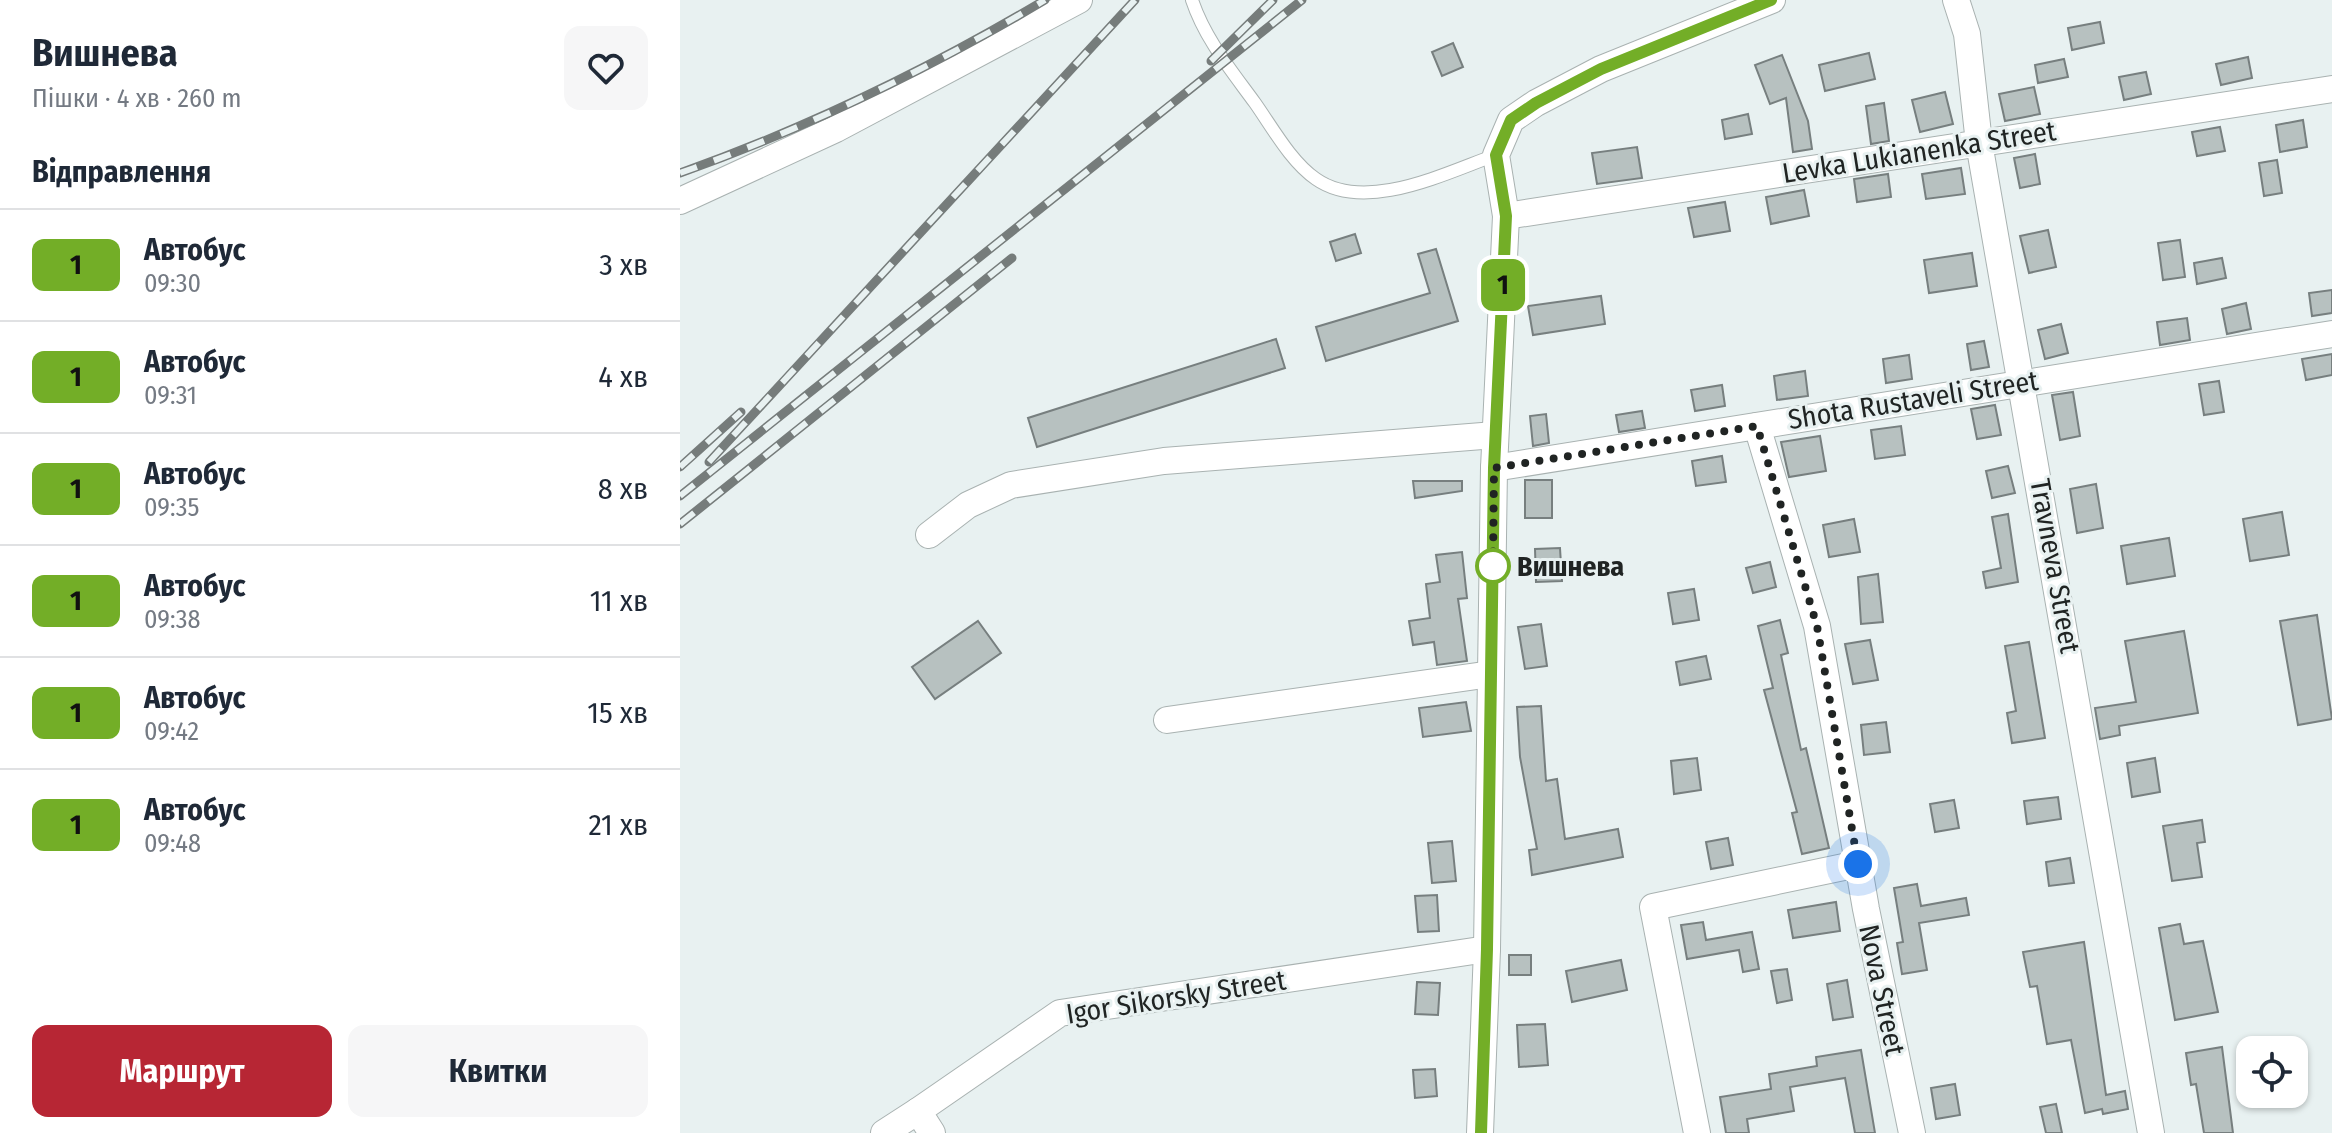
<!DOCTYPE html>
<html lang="uk">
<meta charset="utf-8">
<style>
:root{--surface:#fff;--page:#f6f6f7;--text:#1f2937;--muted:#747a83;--line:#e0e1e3;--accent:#b72634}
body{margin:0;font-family:"Fira Sans Condensed",sans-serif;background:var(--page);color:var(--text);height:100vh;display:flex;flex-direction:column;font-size:30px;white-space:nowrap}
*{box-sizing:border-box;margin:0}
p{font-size:26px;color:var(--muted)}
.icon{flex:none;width:44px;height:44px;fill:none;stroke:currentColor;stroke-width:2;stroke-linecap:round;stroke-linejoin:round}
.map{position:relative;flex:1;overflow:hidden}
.drawer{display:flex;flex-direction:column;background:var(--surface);width:680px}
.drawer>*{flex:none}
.badge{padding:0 16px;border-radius:12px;font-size:28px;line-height:52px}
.fabs{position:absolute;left:1556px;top:1036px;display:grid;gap:16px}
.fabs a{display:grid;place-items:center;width:72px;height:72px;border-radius:16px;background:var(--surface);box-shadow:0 2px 6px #0004;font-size:40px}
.you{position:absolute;width:40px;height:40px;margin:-20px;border:6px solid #fff;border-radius:50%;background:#1a73e8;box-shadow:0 0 0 12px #1a73e833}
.map>.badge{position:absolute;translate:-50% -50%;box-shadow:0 0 0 4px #fff}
h2{padding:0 32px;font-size:30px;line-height:72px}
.round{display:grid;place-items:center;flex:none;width:84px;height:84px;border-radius:16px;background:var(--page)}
.head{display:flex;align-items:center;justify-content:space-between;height:136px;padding:0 32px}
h1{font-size:38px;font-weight:700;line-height:60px}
.button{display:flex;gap:16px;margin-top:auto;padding:16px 32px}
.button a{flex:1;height:92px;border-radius:16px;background:var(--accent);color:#fff;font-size:32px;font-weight:700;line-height:92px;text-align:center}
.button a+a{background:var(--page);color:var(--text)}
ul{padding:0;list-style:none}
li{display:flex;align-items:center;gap:24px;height:112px;padding:0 32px;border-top:2px solid var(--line)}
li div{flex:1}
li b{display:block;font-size:30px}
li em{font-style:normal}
li .badge{min-width:88px;font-weight:700;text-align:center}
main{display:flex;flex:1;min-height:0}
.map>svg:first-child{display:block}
.building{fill:#b7c1c0;stroke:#777f7f;stroke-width:2}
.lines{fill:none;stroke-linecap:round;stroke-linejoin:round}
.lane-casing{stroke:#a9b2b1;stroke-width:14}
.street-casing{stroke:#a9b2b1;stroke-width:28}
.lane{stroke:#fff;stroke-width:12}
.street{stroke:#fff;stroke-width:26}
.rail-casing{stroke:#767c7b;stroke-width:9}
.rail{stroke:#e8f1f1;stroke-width:6;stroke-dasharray:18;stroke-linecap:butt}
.line-casing{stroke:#fff;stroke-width:18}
.line{stroke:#73ae27;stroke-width:12}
.walk{stroke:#202423;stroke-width:8;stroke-dasharray:0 14.4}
.stop-dot{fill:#fff;stroke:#73ae27;stroke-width:4}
.labels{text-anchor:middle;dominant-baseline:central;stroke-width:6;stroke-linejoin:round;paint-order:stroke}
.street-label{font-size:28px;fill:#202423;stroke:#e8f1f1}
.stop-label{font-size:28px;font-weight:bold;fill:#202423;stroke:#e8f1f1;text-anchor:start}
</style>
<main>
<section class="drawer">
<div class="head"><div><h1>Вишнева</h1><p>Пішки · 4 хв · 260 m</p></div><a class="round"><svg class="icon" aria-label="heart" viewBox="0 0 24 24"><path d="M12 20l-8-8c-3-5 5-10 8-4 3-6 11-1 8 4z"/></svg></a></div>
<h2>Відправлення</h2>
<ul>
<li><span class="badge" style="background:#73ae27;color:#111">1</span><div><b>Автобус</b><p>09:30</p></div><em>3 хв</em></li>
<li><span class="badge" style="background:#73ae27;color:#111">1</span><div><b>Автобус</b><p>09:31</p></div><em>4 хв</em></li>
<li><span class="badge" style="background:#73ae27;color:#111">1</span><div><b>Автобус</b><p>09:35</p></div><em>8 хв</em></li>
<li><span class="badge" style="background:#73ae27;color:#111">1</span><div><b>Автобус</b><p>09:38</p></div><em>11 хв</em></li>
<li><span class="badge" style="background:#73ae27;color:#111">1</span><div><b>Автобус</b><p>09:42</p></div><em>15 хв</em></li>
<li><span class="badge" style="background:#73ae27;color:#111">1</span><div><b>Автобус</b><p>09:48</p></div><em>21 хв</em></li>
</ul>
<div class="button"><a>Маршрут</a><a>Квитки</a></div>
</section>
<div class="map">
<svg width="1652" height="1133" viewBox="0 0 1652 1133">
<rect width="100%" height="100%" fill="#e8f1f1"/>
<g class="building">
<path d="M1420,22L1424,43L1392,50L1388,28Z"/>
<path d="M773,43L783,67L762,76L752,52Z"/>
<path d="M1189,53L1195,79L1145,91L1139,65Z"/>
<path d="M1102,55L1128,121L1132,149L1113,152L1106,98L1090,104L1075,65Z"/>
<path d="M1568,57L1572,78L1541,85L1536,64Z"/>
<path d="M1384,59L1388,77L1358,83L1355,65Z"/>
<path d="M1466,72L1471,94L1444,100L1439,77Z"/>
<path d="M1354,87L1360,114L1325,121L1319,94Z"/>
<path d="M1265,92L1273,124L1240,132L1232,100Z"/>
<path d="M1204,103L1209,141L1191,144L1186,106Z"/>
<path d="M1068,114L1072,134L1045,139L1042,120Z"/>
<path d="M1623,120L1627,147L1600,152L1596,125Z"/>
<path d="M1540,127L1545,151L1517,156L1512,132Z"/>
<path d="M957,147L962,178L917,184L912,153Z"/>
<path d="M1355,154L1360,184L1340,188L1334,158Z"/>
<path d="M1597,160L1602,193L1584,196L1579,163Z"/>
<path d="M1281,168L1285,194L1246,199L1242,174Z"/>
<path d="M1208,174L1211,197L1177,202L1174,179Z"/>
<path d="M1124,190L1129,216L1091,224L1086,197Z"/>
<path d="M1045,202L1050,231L1014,237L1008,208Z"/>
<path d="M1368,230L1376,267L1349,273L1340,236Z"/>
<path d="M675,234L681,253L656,261L650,242Z"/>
<path d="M1500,240L1505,277L1483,280L1478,243Z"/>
<path d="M756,249L778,321L646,361L636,327L750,293L738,254Z"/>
<path d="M1292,253L1297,286L1249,293L1244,260Z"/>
<path d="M1542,258L1546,278L1517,284L1514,263Z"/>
<path d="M1652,290V313L1632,316L1629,293Z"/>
<path d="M921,296L925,324L853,335L848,306Z"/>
<path d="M1566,303L1571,329L1547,334L1542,309Z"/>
<path d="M1507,318L1510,340L1480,345L1477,322Z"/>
<path d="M1381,324L1388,353L1365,359L1358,330Z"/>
<path d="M596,339L605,368L357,447L348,418Z"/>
<path d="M1304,341L1309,367L1291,370L1287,344Z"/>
<path d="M1652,354V375L1626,380L1622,359Z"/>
<path d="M1229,355L1232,379L1206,383L1203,359Z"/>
<path d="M1125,371L1128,396L1097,400L1094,376Z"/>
<path d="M1539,381L1544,412L1524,415L1519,384Z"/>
<path d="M1042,385L1045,406L1015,411L1011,390Z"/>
<path d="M1393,392L1400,436L1380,440L1372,395Z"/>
<path d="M1315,405L1321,435L1297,439L1291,409Z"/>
<path d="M962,411L965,428L939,432L936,415Z"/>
<path d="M866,414L869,443L853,446L850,416Z"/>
<path d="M1221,426L1225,455L1195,459L1191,430Z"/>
<path d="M1140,436L1146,471L1109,477L1101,442Z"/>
<path d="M1042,456L1046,482L1016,486L1012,461Z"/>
<path d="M1328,466L1335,493L1312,498L1306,471Z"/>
<rect x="845" y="480" width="27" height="38"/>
<path d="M733,481H782V491L735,498Z"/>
<path d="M1416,484L1423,528L1397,533L1390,489Z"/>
<path d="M1602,512L1609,555L1570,561L1563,519Z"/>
<path d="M1328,514L1338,582L1306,588L1303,572L1321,568L1312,517Z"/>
<path d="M1174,519L1180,552L1149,557L1143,525Z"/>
<path d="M1489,538L1495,576L1447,584L1441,546Z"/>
<path d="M880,548L882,581L856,582L855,549Z"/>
<path d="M782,552L787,598L778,599L787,661L757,665L754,642L733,645L729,621L750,618L746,584L760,582L756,555Z"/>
<path d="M1090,562L1096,587L1073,593L1066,568Z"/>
<path d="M1198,574L1203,622L1181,624L1178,577Z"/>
<path d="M1014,589L1019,620L993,624L988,593Z"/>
<path d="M1637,615L1652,719L1618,725L1600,621Z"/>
<path d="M1100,620L1108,653L1101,655L1121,750L1126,748L1149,848L1122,854L1112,813L1117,812L1084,690L1093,688L1078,626Z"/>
<path d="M298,621L321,653L255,699L232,667Z"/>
<path d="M861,624L867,666L845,669L838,627Z"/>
<path d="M1504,631L1518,713L1439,726L1440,735L1420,739L1415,708L1456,702L1445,641Z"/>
<path d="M1190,640L1198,680L1173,684L1165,644Z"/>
<path d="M1349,642L1365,738L1332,743L1327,713L1336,711L1325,646Z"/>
<path d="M1026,656L1031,679L1000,685L996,662Z"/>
<path d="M786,702L791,731L743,737L739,708Z"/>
<path d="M861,706L866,781L877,779L885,839L938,829L943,857L852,875L849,850L857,849L840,757L837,707Z"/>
<path d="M1206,722L1210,752L1184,755L1181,725Z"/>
<path d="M1017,758L1021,790L994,794L991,761Z"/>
<path d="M1475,758L1480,792L1452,797L1447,763Z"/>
<path d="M1378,797L1381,819L1347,824L1344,801Z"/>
<path d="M1274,800L1279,828L1255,832L1250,804Z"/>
<path d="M1522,820L1525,842L1517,843L1522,877L1492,881L1483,826Z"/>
<path d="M1048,838L1053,865L1031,869L1026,842Z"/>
<path d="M772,841L776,881L752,883L748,843Z"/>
<path d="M1390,858L1394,883L1369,886L1366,862Z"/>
<path d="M1237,884L1241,906L1286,898L1289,915L1239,923L1247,970L1222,974L1217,943L1223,942L1214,888Z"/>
<path d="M757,895L759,931L738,932L735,896Z"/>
<path d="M1156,902L1160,931L1113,938L1108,910Z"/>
<path d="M1023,922L1026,940L1072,932L1079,969L1063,972L1059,950L1007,959L1001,925Z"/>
<path d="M1500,924L1504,944L1523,941L1538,1012L1495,1020L1479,928Z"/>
<path d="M1404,942L1426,1095L1445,1091L1448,1109L1423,1114L1422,1109L1405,1113L1391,1040L1367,1044L1357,986L1350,987L1343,952Z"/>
<rect x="829" y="955" width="22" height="20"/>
<path d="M941,960L947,990L892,1002L886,971Z"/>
<path d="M1107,969L1112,1000L1097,1003L1091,971Z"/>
<path d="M1167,980L1173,1017L1153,1020L1147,984Z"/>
<path d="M737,982L760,983L758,1015L735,1014Z"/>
<path d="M865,1024L868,1065L839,1067L837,1025Z"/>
<path d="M1542,1047L1553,1133H1524L1516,1084L1511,1085L1506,1053Z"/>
<path d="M1181,1050L1195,1133H1175L1165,1078L1110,1087L1114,1111L1067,1119L1069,1133H1046L1040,1097L1091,1089L1089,1074L1137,1066L1136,1057Z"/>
<path d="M755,1069L757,1096L735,1098L733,1070Z"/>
<path d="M1275,1084L1280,1115L1256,1119L1251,1088Z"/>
<path d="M1376,1104L1382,1133H1366L1360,1107Z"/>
</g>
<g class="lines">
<defs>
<path id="lane" d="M512,0C525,39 551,70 575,103C592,127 611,162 636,179C686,214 767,172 816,155"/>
<g id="street">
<path d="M1276,0L1287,34L1299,143L1471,1133"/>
<path d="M0,201L156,129L399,0"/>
<path d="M826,216L1652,89"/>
<path d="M1077,426L1137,626L1186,909L1232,1133"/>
<path d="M814,468L1652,334"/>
<path d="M249,535L288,505L331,485L484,461L815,435"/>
<path d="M487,720L811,674"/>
<path d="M204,1133L238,1111"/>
<path d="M252,1133L238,1111L380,1013L807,949"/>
<path d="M800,1133L807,949L814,468L826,216L816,155L831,120L856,103L921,69L1092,0"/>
<path d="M1017,1133L973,907L1178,864"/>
</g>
</defs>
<use href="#lane" class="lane-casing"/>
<use href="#street" class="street-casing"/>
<use href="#lane" class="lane"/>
<use href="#street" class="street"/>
<defs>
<g id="rail">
<path d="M531,61L593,0"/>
<path d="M0,173C127,128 249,69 365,0"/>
<path d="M29,462L455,0"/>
<path d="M0,467L61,412"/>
<path d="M0,496L622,0"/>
<path d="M0,524L332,258"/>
</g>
</defs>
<use href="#rail" class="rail-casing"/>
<use href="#rail" class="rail"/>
</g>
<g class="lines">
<defs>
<path id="line" d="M801,1133L807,949L814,468L826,216L816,155L831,120L856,103L921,69L1091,0"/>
</defs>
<use href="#line" class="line-casing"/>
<use href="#line" class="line"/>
<path class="walk" d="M813,566L814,468L1077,426L1137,626L1178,864"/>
</g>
<circle class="stop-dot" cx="813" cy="566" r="16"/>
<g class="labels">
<g class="street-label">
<text transform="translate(1239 152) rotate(-9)">Levka Lukianenka Street</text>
<text transform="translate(1233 400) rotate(-9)">Shota Rustaveli Street</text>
<text transform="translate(1375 566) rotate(80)">Travneva Street</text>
<text transform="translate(1202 990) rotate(78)">Nova Street</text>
<text transform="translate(496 997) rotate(-9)">Igor Sikorsky Street</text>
</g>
<g class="stop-label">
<text x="837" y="566">Вишнева</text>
</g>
</g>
</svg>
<div class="fabs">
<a><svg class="icon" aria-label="locate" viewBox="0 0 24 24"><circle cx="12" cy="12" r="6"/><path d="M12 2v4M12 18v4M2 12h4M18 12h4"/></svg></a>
</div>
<div class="you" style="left:1178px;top:864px"></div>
<b class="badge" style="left:823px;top:285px;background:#73ae27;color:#111">1</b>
</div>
</main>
